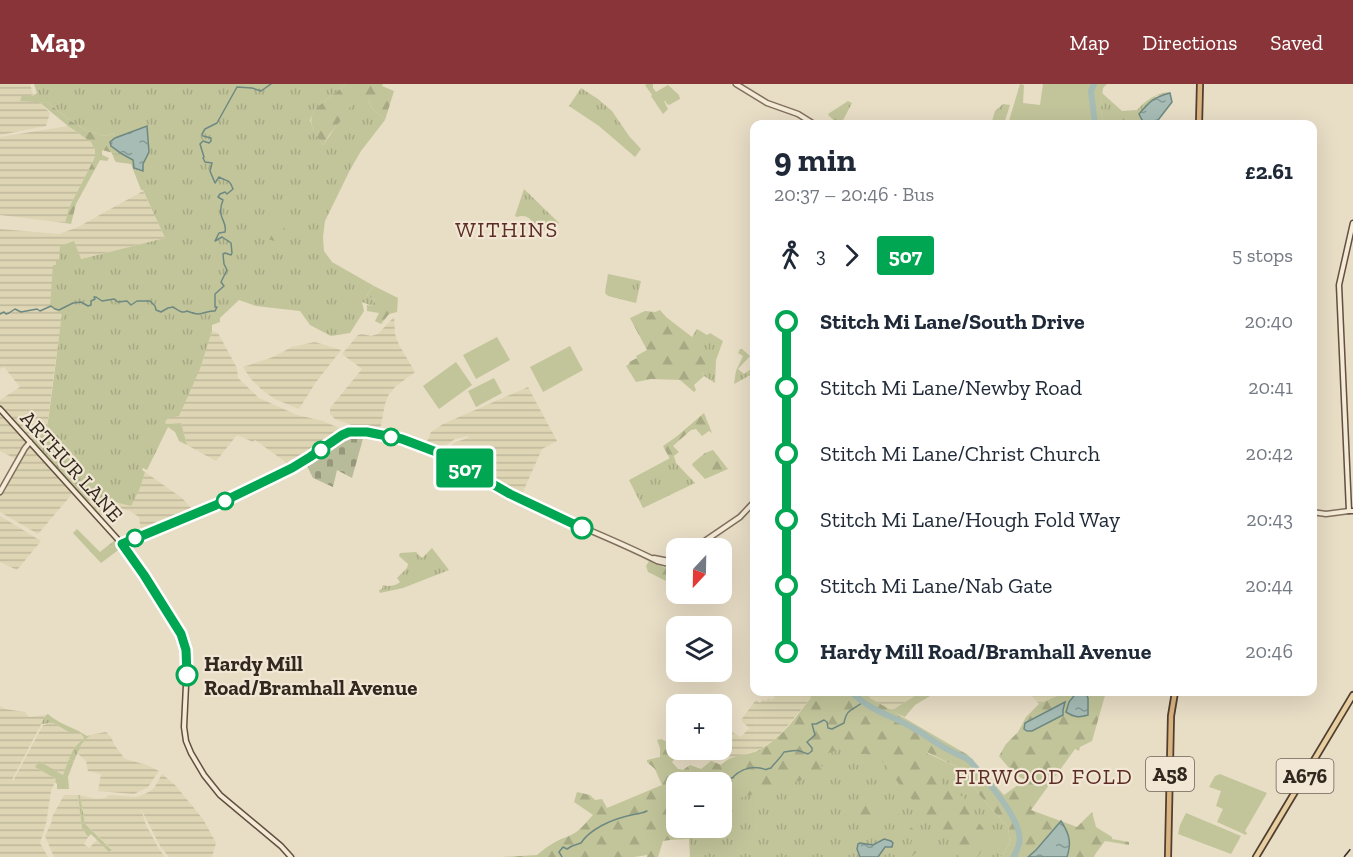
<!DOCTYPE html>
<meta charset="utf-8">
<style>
:root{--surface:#fff;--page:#f2f2f3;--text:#1f2937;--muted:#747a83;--accent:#893438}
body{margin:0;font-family:"Zilla Slab",serif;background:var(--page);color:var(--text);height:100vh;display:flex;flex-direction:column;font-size:22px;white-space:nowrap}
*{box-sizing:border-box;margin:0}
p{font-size:20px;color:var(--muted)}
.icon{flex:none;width:33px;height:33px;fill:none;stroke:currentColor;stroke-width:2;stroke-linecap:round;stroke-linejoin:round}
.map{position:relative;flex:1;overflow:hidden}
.drawer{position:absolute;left:750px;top:36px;width:567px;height:576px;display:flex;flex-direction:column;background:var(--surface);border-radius:12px;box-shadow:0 6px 24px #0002}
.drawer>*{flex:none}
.badge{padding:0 12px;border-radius:4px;font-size:21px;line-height:39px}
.needle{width:39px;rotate:202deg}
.tools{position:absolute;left:666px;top:454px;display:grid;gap:12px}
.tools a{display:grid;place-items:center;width:66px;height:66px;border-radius:12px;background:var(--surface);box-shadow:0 6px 24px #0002;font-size:30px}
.map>.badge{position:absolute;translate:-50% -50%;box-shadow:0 0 0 3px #fff}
.legs{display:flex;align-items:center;gap:9px;height:66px;padding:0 24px;font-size:20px}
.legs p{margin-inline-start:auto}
.head{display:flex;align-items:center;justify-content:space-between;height:102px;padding:0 24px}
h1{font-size:33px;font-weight:700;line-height:45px}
ul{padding:0 24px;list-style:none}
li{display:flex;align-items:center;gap:21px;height:66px;font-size:22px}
li i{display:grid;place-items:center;width:9px;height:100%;margin:0 8px;background:currentColor}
li i::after{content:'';width:15px;height:15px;margin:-8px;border:4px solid;border-radius:50%;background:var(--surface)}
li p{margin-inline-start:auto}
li:first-child i{background:linear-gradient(#0000 50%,currentColor 0)}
li:last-child i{background:linear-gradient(currentColor 50%,#0000 0)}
header{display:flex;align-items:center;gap:36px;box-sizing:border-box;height:84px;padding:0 30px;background:var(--accent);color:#fff}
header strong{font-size:28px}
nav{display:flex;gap:33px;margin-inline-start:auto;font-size:21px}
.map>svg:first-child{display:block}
.farmland{fill:url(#farmland-rules)}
.grass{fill:url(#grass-tufts)}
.forest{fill:url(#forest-firs);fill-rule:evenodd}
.cemetery{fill:url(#cemetery-stones)}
.green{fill:#c2c59a}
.water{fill:url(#water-ripples);stroke:#6e8982;stroke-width:1.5}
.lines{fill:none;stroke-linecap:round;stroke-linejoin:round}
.stream{stroke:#6e8982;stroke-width:1.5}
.river{stroke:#a6bcb5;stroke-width:6}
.tertiary-casing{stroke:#816f5d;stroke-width:7}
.secondary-casing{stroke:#635040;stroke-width:7}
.primary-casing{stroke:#503e31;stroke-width:8}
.trunk-casing{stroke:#503e31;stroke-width:8}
.tertiary{stroke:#f4ebd7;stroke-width:4}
.secondary{stroke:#f4ebd7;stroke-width:4}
.primary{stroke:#e7cfa1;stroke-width:4.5}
.trunk{stroke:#dab480;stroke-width:4.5}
.rail{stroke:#33281f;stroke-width:1.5;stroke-dasharray:10 10;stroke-linecap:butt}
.line-1-casing{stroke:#fff;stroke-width:14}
.line-1{stroke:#00a651;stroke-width:9}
.stop-1-dot{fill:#fff;stroke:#00a651;stroke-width:3}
.labels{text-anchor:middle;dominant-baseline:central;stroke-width:4.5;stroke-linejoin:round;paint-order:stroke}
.shield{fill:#f1e7d4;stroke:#6c6155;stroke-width:1.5}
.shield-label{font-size:20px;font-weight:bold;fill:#33281f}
.street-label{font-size:21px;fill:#33281f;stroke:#f1e7d4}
.stop-label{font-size:21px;font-weight:bold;fill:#33281f;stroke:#f1e7d4;text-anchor:start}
.neighbourhood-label{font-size:22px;letter-spacing:1.5px;fill:#5b2d24;stroke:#f1e7d4}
</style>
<header>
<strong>Map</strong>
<nav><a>Map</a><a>Directions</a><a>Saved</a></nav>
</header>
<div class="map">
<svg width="1353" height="773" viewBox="0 0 1353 773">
<defs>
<pattern id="farmland-rules" width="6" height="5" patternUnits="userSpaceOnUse" patternTransform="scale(1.5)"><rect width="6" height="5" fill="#ddd5b3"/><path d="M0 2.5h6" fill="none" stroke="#beb79a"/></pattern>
<pattern id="grass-tufts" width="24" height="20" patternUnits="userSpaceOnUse" patternTransform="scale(1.5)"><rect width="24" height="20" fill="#c2c59a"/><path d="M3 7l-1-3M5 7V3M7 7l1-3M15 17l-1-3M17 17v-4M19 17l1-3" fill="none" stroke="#a7a984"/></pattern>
<pattern id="forest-firs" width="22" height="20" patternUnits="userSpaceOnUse" patternTransform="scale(1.5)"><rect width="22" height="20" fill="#c2c59a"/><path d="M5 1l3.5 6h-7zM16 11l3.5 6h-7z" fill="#a7a984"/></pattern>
<pattern id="cemetery-stones" width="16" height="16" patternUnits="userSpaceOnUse" patternTransform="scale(1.5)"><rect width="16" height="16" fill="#b8bb99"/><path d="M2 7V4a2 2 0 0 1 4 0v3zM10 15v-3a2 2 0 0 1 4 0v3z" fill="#96987c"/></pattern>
<pattern id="water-ripples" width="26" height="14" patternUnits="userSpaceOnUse" patternTransform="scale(1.5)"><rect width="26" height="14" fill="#a6bcb5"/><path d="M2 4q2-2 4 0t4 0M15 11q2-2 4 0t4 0" fill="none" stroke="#889993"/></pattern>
</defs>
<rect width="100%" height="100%" fill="#e8ddc5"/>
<g class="farmland">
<path d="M0,0H30L33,11L20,17L39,18L50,29L46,42L0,51Z"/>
<path d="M68,42L91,58L95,66V73L69,124L65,139L0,131V53Z"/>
<path d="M143,107L165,154L80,175L74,157L54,287L47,346L40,352L32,355L0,321V316L20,303L4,283L0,285V145L59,150L78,143Z"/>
<path d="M394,233L395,250L399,261L415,288L396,302L389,310L385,320L380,346L352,341L335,335L330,330V324L362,285L342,270L358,251L362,250L371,252L378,250Z"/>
<path d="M212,247L218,249L237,284L238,294L259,314L297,331L323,337L341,345L301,374H297L291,375L287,379L255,356L253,358L237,351L216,377L187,361L181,339L166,340L164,339L200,285Z"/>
<path d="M315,258L341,266L316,298L299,325L275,315L262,306L251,295L243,283L273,273L292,263Z"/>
<path d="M528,303L557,357L542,365L522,410L479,389L442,367L456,358L468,354V352L455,355L439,366L426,360L431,348L443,340Z"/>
<path d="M0,327L27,357L16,375L0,367Z"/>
<path d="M31,363L72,410L38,450L0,428V413L28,364Z"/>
<path d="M145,388L182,414L193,426L141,447L139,433L130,427L116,423L113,421L101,431L88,417L91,412L140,404Z"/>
<path d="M0,432L41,457L17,486L0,478Z"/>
<path d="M778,608H809L811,614L777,654L759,666L728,675L719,666H722V662L730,647L741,653L749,644L741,636L756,616L760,619L763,615L766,617L768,614L772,616Z"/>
<path d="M866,608H921L891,627L870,614Z"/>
<path d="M1028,608H1066L1039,620Z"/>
<path d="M0,622L5,625L25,628L29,633L46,631L12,696L13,697L43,641L53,639L69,648H80L84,654L74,664L63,691L39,677L35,683L56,695L51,707L46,740L40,759L48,773H0Z"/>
<path d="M106,648L111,653L115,662L125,675L147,681L159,687L148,703L134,710L98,707L101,690L88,687L86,677L77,669L81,661L90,651Z"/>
<path d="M162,690L175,701L203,735L216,759L212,773H169L160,762L141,725L146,741L159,765L165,773H54L45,752L52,737V733L64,711H78L82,744L88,753L84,760L89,764L97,756L110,768L112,765L85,740L80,711L96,715L105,714L109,711L137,713L149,708L154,704Z"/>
</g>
<g class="grass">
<path d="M34,0H346L315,25L310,36L313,45L323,61L355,15H368L371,23L385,36L361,67L350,86L325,137L323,153L324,167L332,178L374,202L367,211L375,216L372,222L362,218L364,227L350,249L331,252L310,241L300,227L256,222L239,216L220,234V238L212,241V247L200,285L179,332L168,334L165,338L166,340L181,339L187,361L179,357L175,348L168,343L147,386L143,384L142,386L145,388L140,404L131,422L91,412L88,417L101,431L100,432L79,410L32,355L40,352L47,346L62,230L50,223L53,181H56V177H59L60,162L74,157L81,175L165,154L143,106H141L131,80L116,78L114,75L112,69H116L115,65L122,70L143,80L149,68L147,43L115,54L114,49L106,52L87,47L71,37L48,19L20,17L22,11L32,12L37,9Z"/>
<path d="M581,4L598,15L612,27L629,52L641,65L635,73L599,42L569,22Z"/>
<path d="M1168,8L1170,9L1156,12L1142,37L1146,40H1103L1101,24L1102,9L1122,27L1137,26C1146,16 1155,10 1168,8Z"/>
<path d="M848,17L852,19L841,40H838L829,32L828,30Z"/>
<path d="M1003,20L1010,21L1004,40H991L995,27Z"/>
<path d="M524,105L559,139L535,150L532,147C536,137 527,129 517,133L515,132Z"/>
<path d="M608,190L641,197L636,219L608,212L605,209Z"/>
<path d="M697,245L707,251L710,249L723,257L716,276L715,299L704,292L692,268V253Z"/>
<path d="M740,265H742L750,272L738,285L744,290L754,283V289L734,300L736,287L743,272L738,269Z"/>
<path d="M674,372L676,379L695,399L643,424L629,396Z"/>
<path d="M432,464L449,486L403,504L380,509L379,506L382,505L383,501C388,503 396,502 400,498L397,494L407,484L408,480L399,472L400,469L416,468L422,474Z"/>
<path d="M921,608H937L915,621L905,633L891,627Z"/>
<path d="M811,614L961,685L981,713L1008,743L1010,759L1001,773H690L689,755L670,756L671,737L676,730V744H722V699H690L711,677L721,681C734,669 747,673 761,665C782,654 797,632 811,614Z"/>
<path d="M48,630C60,641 74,643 87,652L90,651L81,661L74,677L69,675L74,664L84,654L80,648H69L53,639L41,640L46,631Z"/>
<path d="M78,711H80L85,740L112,766L109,768L91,750L88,753L82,744Z"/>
</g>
<g class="forest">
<path d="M346,0H383L382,2L394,7L385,36L371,23L368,15H355L347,27V36L342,35L329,51L323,61C315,48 306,40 315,25Z"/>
<path d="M39,18L48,19L71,37L87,47L106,52L114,49L115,54L110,58L111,62L115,65L117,70L102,66V71L109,74L107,77L100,76L76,120L71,140L65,139L69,124L95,73V66L91,58L68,42Z"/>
<path d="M274,130L287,148L282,159L264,154L263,146Z"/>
<path d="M374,202L398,214L397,228L389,230L381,240L375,237L379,229L367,227V221L372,222L375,216L367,211Z"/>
<path d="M660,226L666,233L692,253V268L704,272L706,283L702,289L704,292L694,301L696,306L694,308L680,296L651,295L636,298L626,282L629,280V278L637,274L636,272L647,266L630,234L645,227L655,228Z"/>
<path d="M704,329L712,349L709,347L702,352L696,345L691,346L673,362L679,368L670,375L663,362L676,353Z"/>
<path d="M713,366L728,385L705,395L692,381L693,379L705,369Z"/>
<path d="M77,445L100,468L115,456L121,464L101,479L73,449Z"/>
<path d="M649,477L663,483L672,485L673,492L668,498L648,488L646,482Z"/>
<path d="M809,608H866L870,614L968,671L1004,711L1025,696L1014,690L999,672L1006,660L1018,648L1026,633L1039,620L1066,608H1077L1069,618L1088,614L1085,608H1106L1092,657L1080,663L1079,667L1075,665L1031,726L1077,743L1092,728L1096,743L1112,753V755L1129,758V761L1105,757L1096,769L1094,773H1067L1070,765L1036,766L1028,773H1001L1010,759L1008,743L981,713L961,685L927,668L934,691L941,697L944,704C955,707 962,711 970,720C969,738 992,742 986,760C984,764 980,769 978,773H959L953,759L921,729V725H916C914,716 909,712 903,705C891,691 881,664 857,671L856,669L861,657L858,656L843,664L823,671L820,680L823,684L802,696L722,719V707L768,689V687L714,699H676V730L671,738L670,756L663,757L658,773H647V771L634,773H503L537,771C550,760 556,757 571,751C579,748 587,737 593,731L574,718L577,708L590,711L595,716L602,715L607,724L662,701L655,685L647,678V676L660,673V664L657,656L661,655L668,658L671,667L678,671L672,678L678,685L683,686L690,681L701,685L711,677L721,681C734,669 747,673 761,666C782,654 797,632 811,614ZM1065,619L1063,626V631L1032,647H1027Z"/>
<path d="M69,675L74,677L68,693L69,705H57V700L55,698L56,695L35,683L39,677L63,691Z"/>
<path d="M870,710C872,720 872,724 882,728L877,744L878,748H869L868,740L852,731L843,734L840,731V728Z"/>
<path d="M899,730L931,765L936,773H920V769L918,767L911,773H903C919,750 913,752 897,731Z"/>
</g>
<path class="cemetery" d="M353,351H364L352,394L337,386L333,403L313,394L306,380C321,370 335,358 353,351Z"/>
<g class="green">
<path d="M647,0H653V4L656,8L668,1L679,11L680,15L669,21L667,20L665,17H664L668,25L663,30L651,12L652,11L645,1Z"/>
<path d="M1020,0L1024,1L1023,19L1040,21L1043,0H1107L1103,4L1101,24L1103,40H1008Z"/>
<path d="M497,253L510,276L476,295L463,271Z"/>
<path d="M570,262L583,286L543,308L530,283Z"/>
<path d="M456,278L472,301L439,325L423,302Z"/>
<path d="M494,294L502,309L476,323L468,307Z"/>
<path d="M1220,690L1267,709L1245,747L1247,749L1246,751L1217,738L1223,725L1216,722L1221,707L1209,703L1215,692Z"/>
<path d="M1186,729L1241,752L1231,770L1178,750L1180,741Z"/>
</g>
<g class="water">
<path d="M1170,9L1172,18L1155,40C1145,41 1143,39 1139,30C1150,17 1154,13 1170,9Z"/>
<path d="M147,42L149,68L143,80V87L134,84L133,76L122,70L111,62L110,58L115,54Z"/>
<path d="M1077,608H1085L1088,614V631C1078,634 1074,633 1066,628L1069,618Z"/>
<path d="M1065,618L1063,626V631L1032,647H1027L1024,645L1025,639Z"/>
<path d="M1061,737C1069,749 1072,759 1067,773H1028L1036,766Z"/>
<path d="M884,755L891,757L893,759L892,763H885L878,773H860L857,765L858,760L860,759L873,761Z"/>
</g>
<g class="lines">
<g class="stream">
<path d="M0,230L4,228L6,230L9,229L15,225L21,228L37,225L40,227L51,222L55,225L59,226L73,219L81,218L88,222L91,221V217L95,215L94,213H96L102,217L114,215L118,218L127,217L131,221L137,217H150L155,222L156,226L161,228L168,224L173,223C178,226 182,230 187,227C204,234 203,226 215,227L217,223H215V210L224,202L221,198L227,186L224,180L223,170L225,169L231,171L232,169L231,159L222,153L215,157L219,149L225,148C227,140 222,137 221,130C220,125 221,121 223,116L218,113L220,110L225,108L227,110L233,105C229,94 227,98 219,93L215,99L210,87L212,79L205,78L203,74L204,73L200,60L203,57L209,59L211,57V54L203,52L202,50L205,45L217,39L237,3L252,4L261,7L271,0"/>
<path d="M704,699C712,693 722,694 732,694C740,686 748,682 760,684C769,686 763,686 771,684C775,678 780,675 784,668C797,666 795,665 808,670L812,667V664L807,658L815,651L812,640H816L824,636L827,638L828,644L832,645L844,639C847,624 852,627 863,618"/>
<path d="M562,773L559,768L563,763L567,765L572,762L581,759C590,745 611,736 627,732C634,730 641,730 647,727"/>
</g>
<g class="river">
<path d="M1094,0L1091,7L1095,40"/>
<path d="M852,608C868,626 893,632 913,644C924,650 934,658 945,664C953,669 962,671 970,677C984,694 1025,737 1019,760C1018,764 1015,769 1014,773"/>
</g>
<defs>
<g id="tertiary">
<path d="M736,0L767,19L798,30L814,40"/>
<path d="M0,408L25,364L30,358"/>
<path d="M1312,428L1326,430L1349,427"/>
<path d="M122,460L216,421L292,384L301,379L342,350C355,345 369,349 383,351C402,355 421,360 439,369C468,384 494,403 523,417C567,438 614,455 657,477L669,480H676"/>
<path d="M693,465L740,433L754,418"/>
<path d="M654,474L669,477L676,476"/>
</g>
<g id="secondary">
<path d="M1353,139L1339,201L1349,427H1353"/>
<path d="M0,325L122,460L144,491L178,544L184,560L187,580L184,643L186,657L191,669L204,691L220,711L281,762L291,773"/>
</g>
<path id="primary" d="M1256,773L1353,611"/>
<g id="trunk">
<path d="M1199,40L1200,0"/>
<path d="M1168,773L1171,632L1175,608"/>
</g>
</defs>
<use href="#tertiary" class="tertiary-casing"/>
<use href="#secondary" class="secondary-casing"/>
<use href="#primary" class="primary-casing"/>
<use href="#trunk" class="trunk-casing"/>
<use href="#tertiary" class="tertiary"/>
<use href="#secondary" class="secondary"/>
<use href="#primary" class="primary"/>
<use href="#trunk" class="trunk"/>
<path class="rail" d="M1344,773L1353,762"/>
</g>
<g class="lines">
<defs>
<path id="line-1" d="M187,591L186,566L181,550L144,491L122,460L216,421L292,384L310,373L342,351L349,348H367L402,355L439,369L510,410L582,444"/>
</defs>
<use href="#line-1" class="line-1-casing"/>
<use href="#line-1" class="line-1"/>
</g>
<g class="stop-1-dot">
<circle cx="391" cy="353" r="8"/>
<circle cx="321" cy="366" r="8"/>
<circle cx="225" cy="417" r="8"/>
<circle cx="582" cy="444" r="10"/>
<circle cx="135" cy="454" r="8"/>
<circle cx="187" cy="591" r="10"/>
</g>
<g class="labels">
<g class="shield">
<rect x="1146" y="673" width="48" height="34" rx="4.5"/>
<rect x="1276.5" y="675" width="57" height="34" rx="4.5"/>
</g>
<g class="shield-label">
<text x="1170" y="690">A58</text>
<text x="1305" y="692">A676</text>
</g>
<g class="street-label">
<text transform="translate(72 382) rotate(48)">ARTHUR LANE</text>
</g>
<g class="stop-label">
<text x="204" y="579">Hardy Mill<tspan x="204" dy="24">Road/Bramhall Avenue</tspan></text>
</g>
<g class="neighbourhood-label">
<text x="507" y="145">WITHINS</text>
<text x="1044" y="692">FIRWOOD FOLD</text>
</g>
</g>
</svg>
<div class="tools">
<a><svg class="needle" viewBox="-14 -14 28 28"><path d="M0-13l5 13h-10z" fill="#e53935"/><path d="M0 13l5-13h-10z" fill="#747a83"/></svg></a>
<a><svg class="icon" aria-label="layers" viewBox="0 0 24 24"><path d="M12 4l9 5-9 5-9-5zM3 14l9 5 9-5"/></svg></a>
<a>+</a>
<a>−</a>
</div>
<b class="badge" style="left:465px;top:384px;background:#00a651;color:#fff">507</b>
<section class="drawer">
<div class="head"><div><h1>9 min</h1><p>20:37 – 20:46 · Bus</p></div><b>£2.61</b></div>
<div class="legs"><svg class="icon" aria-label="walk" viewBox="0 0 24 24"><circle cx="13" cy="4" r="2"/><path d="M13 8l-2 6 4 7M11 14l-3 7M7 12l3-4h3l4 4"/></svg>3<svg class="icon" aria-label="forward" viewBox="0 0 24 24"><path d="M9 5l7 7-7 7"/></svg><b class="badge" style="background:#00a651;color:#fff">507</b><p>5 stops</p></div>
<ul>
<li><i style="color:#00a651"></i><b>Stitch Mi Lane/South Drive</b><p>20:40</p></li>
<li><i style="color:#00a651"></i><span>Stitch Mi Lane/Newby Road</span><p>20:41</p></li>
<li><i style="color:#00a651"></i><span>Stitch Mi Lane/Christ Church</span><p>20:42</p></li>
<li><i style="color:#00a651"></i><span>Stitch Mi Lane/Hough Fold Way</span><p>20:43</p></li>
<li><i style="color:#00a651"></i><span>Stitch Mi Lane/Nab Gate</span><p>20:44</p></li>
<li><i style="color:#00a651"></i><b>Hardy Mill Road/Bramhall Avenue</b><p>20:46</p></li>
</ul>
</section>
</div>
